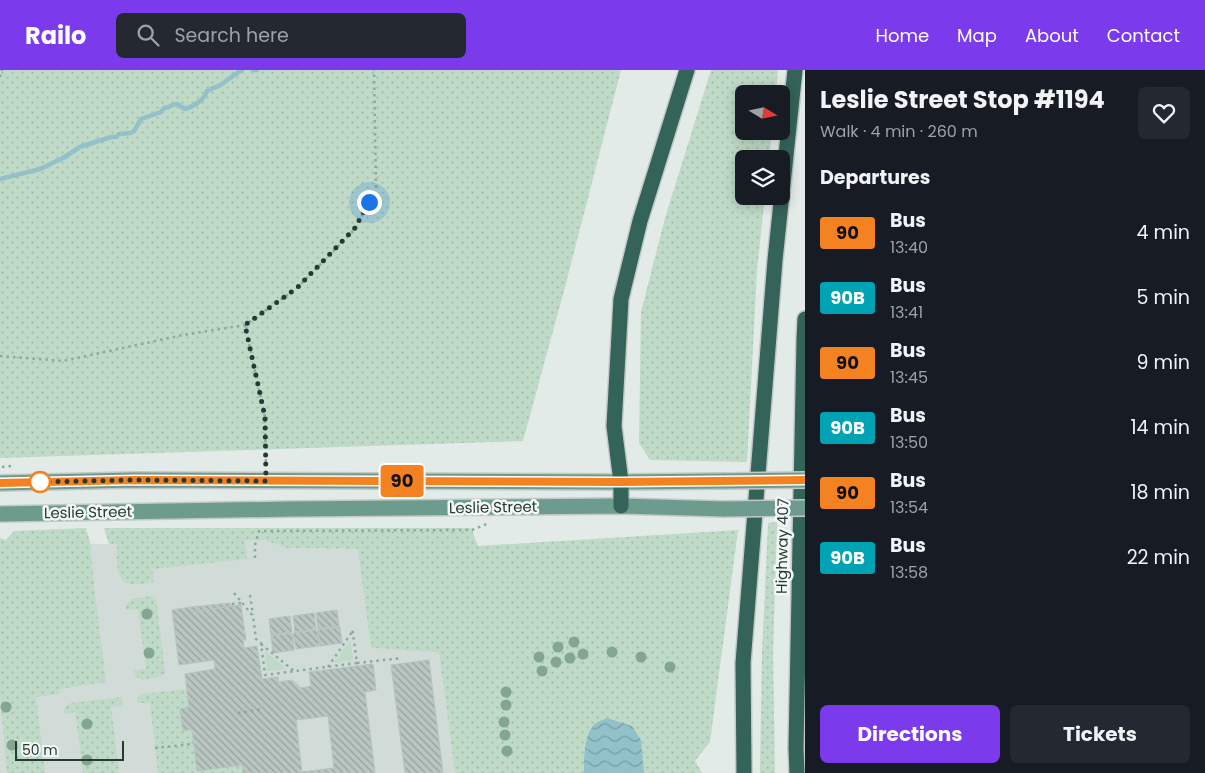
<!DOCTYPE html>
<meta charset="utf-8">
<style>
:root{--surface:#171b24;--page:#242831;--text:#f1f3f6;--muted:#9ea1a6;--accent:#7c3aed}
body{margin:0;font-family:Poppins,sans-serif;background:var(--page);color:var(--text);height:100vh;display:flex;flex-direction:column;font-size:19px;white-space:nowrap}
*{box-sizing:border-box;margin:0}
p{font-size:16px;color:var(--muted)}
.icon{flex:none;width:28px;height:28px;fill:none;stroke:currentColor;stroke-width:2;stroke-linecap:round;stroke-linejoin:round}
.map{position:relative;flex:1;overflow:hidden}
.panel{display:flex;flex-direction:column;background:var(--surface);width:400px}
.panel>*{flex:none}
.badge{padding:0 10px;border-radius:4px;font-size:18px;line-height:32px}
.needle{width:32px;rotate:100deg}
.fabs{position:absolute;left:735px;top:15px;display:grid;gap:10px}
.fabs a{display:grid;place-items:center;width:55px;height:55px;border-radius:8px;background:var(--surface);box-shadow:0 2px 12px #0003;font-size:25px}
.scale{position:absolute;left:15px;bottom:12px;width:109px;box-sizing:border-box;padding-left:5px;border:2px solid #253a35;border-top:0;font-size:14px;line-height:18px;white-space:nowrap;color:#253a35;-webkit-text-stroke:4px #f3f8f6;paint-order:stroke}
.you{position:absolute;width:25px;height:25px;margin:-12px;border:4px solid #fff;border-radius:50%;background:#1a73e8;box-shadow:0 0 0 8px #1a73e833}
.map>.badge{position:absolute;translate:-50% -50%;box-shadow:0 0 0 2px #fff}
h2{padding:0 15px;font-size:19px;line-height:45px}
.round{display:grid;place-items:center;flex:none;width:52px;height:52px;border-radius:8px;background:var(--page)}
.head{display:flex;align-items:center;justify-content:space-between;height:85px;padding:0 15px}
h1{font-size:24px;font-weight:700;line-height:38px}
.button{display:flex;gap:10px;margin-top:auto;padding:10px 15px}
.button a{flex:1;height:58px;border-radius:8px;background:var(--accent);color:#fff;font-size:20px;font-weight:700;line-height:58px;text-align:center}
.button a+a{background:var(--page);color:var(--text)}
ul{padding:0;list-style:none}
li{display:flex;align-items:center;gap:15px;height:65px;padding:0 15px}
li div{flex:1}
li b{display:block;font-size:19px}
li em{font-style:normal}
li .badge{min-width:55px;font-weight:700;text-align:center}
header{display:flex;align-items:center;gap:30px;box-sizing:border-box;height:70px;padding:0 25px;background:var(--accent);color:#fff}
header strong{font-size:24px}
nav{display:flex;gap:28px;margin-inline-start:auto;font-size:18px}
.search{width:350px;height:45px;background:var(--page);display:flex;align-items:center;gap:12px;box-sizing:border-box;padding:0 18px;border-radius:8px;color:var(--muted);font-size:19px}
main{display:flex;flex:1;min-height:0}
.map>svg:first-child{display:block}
.built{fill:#d1dbd7}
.grass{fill:url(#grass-dots)}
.garden{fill:#bfdac6}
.water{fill:url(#water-waves)}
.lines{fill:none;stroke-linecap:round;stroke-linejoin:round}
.stream{stroke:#92c1ca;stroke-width:4.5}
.building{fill:url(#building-back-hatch);stroke:#b6c4be;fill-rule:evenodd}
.major-casing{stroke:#c2c8c6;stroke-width:18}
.highway-casing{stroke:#c2c8c6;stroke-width:18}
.path{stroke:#87aba0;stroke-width:2.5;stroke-dasharray:2.5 4;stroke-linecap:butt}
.major{stroke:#6d9c8f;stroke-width:15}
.highway{stroke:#346359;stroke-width:15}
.major-bridge-casing{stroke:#c2c8c6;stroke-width:18;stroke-linecap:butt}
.major-bridge{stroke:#6d9c8f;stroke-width:15}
.tree{fill:#83a691}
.line-casing{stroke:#fff;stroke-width:11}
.line{stroke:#f58220;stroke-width:8}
.walk{stroke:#253a35;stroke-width:5;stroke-dasharray:0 9}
.stop-dot{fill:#fff;stroke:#f58220;stroke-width:2.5}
.labels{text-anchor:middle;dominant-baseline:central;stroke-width:5;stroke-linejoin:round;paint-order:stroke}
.street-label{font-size:15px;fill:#253a35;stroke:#f3f8f6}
</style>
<header>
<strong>Railo</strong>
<div class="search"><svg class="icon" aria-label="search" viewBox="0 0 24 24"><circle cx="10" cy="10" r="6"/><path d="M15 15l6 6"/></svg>Search here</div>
<nav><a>Home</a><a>Map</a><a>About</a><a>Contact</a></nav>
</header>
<main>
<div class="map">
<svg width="805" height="703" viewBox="0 0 805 703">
<defs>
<pattern id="grass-dots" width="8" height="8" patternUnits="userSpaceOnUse" patternTransform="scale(1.25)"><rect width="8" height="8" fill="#bfdac6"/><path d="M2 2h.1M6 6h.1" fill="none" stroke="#a4bcab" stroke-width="1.8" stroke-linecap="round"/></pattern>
<pattern id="water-waves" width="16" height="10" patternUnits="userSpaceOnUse" patternTransform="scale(1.25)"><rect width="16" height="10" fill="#92c1ca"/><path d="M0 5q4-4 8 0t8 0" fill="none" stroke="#779ea5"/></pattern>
<pattern id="building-back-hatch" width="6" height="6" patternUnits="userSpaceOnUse" patternTransform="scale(1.25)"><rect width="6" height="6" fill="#b9c6c1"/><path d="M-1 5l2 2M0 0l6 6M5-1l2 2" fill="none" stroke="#96a29e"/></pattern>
</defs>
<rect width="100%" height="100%" fill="#e3ebe8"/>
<path class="built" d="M191,470H264L287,478L359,479L371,578L439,581L455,703H0V473L117,474Z"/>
<g class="grass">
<path d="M0,0H621L565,217L523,371L0,388Z"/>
<path d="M711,0H778L776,24H744V61H772L769,89H744V126H765L757,200L747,392L650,390L639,373L641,242L665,148Z"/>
<path d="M777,452L773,583L775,703H760L762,583L768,453Z"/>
<path d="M86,458L90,472L95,524L106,612L59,619V624L36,627L45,703H7L0,627V468L6,470L14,461Z"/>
<path d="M104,458H471L478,476L738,460L710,672L695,691L702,703H455L439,582L371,578L358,479L287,478L264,470H245L247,489L152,499L154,512C147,513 140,515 133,514C114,514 117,487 117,474H109Z"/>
<path d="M152,526L156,528L165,602L162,606L142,610L137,607L133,600L146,599L138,539L126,540V535L131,529Z"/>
<path d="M187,619L189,638L180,639L183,660L192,659L197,701L242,695L243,703H158L150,633H138L137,630L140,624Z"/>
<path d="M122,627V636L111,637L119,703H83L75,642L64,644V638L71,633Z"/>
</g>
<g class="garden">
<path d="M350,570L353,590L334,593Z"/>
<path d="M265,580L286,599L267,601Z"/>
</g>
<path class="water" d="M607,648L632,656L641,670L644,703H584C584,690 584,666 593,656C596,652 603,650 607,648Z"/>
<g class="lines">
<g class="stream">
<path d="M253,0H257"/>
<path d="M0,109L40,99L63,88L80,77L111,67H116L119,64L131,63L134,61L141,49L161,42L164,38L169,37L172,35L177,34L185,39C194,36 204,30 207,21C212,18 218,17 222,14C229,9 235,4 242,0"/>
</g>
</g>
<g class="building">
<path d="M230,533L233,536L191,542V537Z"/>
<path d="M241,535L246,570H243L244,578L257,576L262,609L278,607V612L292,610L301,618L311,616L309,602L373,594L376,620L365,622L375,703H243L242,695L197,701L192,659L183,661L180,639L189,638L185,604L215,599L214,590L179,595L172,540L191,537V542ZM328,646L334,698L302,702L296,650Z"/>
<path d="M337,540L339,556L318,559L316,543Z"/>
<path d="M314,543L316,559L295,562L293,546Z"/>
<path d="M290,546L292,562L271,565L269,549Z"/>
<path d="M340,557L342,573L320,576L318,560Z"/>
<path d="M317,560L319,576L296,579L293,563Z"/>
<path d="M292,563L294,580L273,583L271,566Z"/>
<path d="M429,590L443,703H405L391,595Z"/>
</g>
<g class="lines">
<defs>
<g id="major">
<path d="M0,413L135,410L621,412L725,411"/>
<path d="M0,444L291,439L621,436L724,439"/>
</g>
<g id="highway">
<path d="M621,436V412L614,356L621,229L640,151L687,0"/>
<path d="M744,703L743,593L775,190L795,0"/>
<path d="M797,703L796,678L804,270L805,249"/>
</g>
</defs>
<use href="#major" class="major-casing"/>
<use href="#highway" class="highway-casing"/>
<g class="path">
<path d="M0,7L2,0"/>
<path d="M245,255L265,347L266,396"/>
<path d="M0,286L63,291L183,265L245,255L297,218L355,159L376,119L374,0"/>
<path d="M2,397L11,396V399"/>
<path d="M255,488V475L259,461L472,460L489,453"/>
<path d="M234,523L253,546L256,569L261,573L265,605L357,593L352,557"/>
<path d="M250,525L253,545"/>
<path d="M232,534L242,533"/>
<path d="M261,574L294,601"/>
<path d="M357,593L402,588"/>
<path d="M328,597L352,562"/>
<path d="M238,643L262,639"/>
<path d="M155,678L193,674"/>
</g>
<use href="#major" class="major"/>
<use href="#highway" class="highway"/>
<defs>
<g id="major-bridge">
<path d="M725,411L805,410"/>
<path d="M724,439L805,438"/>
</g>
</defs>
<use href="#major-bridge" class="major-bridge-casing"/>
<use href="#major-bridge" class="major-bridge"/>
</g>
<g class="tree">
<circle cx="147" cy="544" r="5.5"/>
<circle cx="574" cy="572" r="5.5"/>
<circle cx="558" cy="577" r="5.5"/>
<circle cx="612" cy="582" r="5.5"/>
<circle cx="149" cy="583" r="5.5"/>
<circle cx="583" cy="584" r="5.5"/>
<circle cx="539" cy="587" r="5.5"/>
<circle cx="641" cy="587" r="5.5"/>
<circle cx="570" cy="588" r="5.5"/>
<circle cx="556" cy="592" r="5.5"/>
<circle cx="670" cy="597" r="5.5"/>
<circle cx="542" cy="601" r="5.5"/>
<circle cx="506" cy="622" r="5.5"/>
<circle cx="506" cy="635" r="5.5"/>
<circle cx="6" cy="637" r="5.5"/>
<circle cx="504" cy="652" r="5.5"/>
<circle cx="87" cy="654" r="5.5"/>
<circle cx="505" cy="665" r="5.5"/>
<circle cx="12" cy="675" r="5.5"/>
<circle cx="507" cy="681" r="5.5"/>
<circle cx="87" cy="690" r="5.5"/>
</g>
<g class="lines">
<defs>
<path id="line" d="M0,413L135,410L621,412L805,410"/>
</defs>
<use href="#line" class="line-casing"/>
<use href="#line" class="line"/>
<path class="walk" d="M40,412L135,410L266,411L265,347L245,255L297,218L355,158L369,132"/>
</g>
<circle class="stop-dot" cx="40" cy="412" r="10"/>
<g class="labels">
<g class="street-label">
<text transform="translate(493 437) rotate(-1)">Leslie Street</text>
<text transform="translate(88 442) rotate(-1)">Leslie Street</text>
<text transform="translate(782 476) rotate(-89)">Highway 407</text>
</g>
</g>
</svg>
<div class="fabs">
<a><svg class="needle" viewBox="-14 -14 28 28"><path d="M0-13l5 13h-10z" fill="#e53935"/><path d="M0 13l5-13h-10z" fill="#9ea1a6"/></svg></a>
<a><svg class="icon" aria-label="layers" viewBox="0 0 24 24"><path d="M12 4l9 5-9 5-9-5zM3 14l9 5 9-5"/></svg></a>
</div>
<div class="scale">50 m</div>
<div class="you" style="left:369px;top:132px"></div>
<b class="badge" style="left:402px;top:411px;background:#f58220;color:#111">90</b>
</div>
<section class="panel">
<div class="head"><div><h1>Leslie Street Stop #1194</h1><p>Walk · 4 min · 260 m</p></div><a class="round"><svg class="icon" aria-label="heart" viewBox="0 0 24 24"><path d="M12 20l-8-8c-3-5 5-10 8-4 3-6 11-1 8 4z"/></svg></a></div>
<h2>Departures</h2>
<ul>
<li><span class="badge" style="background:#f58220;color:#111">90</span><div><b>Bus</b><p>13:40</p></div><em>4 min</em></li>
<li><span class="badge" style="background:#00a3b4;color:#fff">90B</span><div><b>Bus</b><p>13:41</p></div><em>5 min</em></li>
<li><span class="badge" style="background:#f58220;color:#111">90</span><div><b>Bus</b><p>13:45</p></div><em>9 min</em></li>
<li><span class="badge" style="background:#00a3b4;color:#fff">90B</span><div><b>Bus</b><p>13:50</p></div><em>14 min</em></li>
<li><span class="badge" style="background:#f58220;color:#111">90</span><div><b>Bus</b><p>13:54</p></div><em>18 min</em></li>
<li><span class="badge" style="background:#00a3b4;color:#fff">90B</span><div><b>Bus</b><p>13:58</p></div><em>22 min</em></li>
</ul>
<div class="button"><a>Directions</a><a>Tickets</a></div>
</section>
</main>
